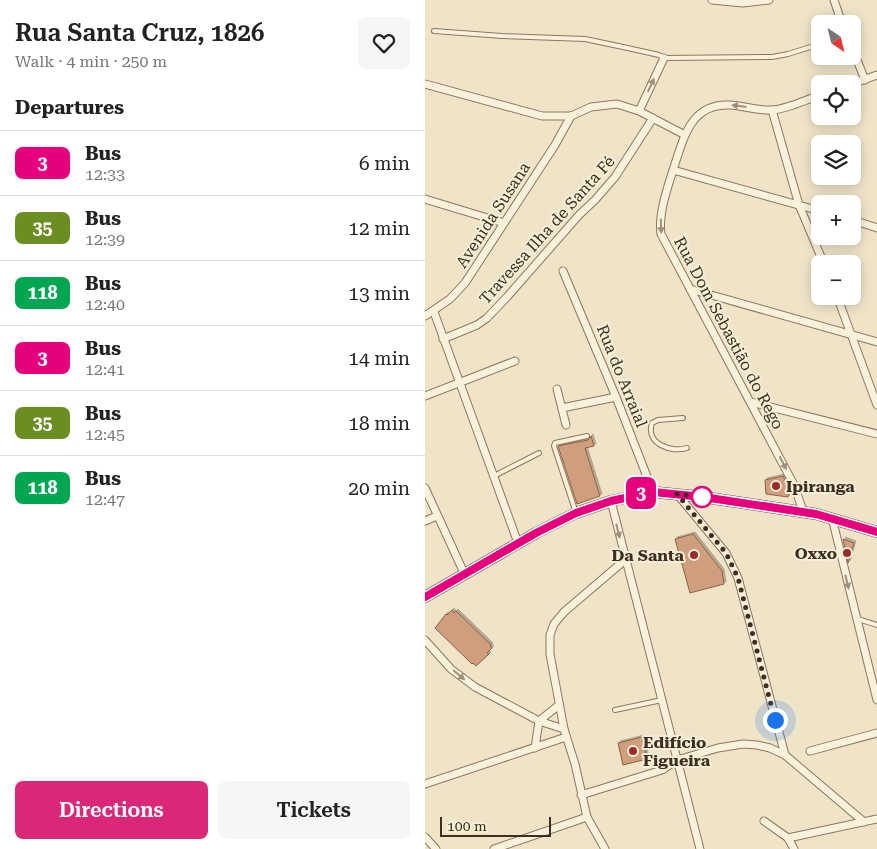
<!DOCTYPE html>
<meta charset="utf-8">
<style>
:root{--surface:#fff;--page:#f6f6f6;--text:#222;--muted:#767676;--line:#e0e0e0;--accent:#db2777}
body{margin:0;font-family:"Roboto Serif",serif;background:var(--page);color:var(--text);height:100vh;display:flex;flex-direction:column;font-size:19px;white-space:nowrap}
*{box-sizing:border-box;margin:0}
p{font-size:16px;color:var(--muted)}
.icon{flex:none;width:28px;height:28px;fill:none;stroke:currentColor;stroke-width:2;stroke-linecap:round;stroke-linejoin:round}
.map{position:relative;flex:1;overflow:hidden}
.side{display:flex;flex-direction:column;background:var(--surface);width:425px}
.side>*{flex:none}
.badge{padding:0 10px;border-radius:8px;font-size:18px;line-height:32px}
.needle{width:32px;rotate:145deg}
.fabs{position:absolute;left:386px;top:15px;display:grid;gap:10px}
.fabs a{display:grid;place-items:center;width:50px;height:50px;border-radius:8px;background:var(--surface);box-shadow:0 2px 12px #0003;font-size:25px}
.scale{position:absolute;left:15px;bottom:12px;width:111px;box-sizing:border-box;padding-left:5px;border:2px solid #3d2e20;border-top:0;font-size:14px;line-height:18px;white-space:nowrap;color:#3d2e20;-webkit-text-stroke:4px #f7eed8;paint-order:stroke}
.you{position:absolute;width:25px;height:25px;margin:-12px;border:4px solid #fff;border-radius:50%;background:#1a73e8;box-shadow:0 0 0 8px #1a73e833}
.map>.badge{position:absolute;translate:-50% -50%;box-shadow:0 0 0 2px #fff}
h2{padding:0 15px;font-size:19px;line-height:45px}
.round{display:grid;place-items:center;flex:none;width:52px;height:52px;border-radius:8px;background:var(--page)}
.overview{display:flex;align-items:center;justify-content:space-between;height:85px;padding:0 15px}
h1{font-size:24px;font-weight:600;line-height:38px}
.action{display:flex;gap:10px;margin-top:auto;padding:10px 15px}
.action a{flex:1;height:58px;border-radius:8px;background:var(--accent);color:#fff;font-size:20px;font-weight:600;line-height:58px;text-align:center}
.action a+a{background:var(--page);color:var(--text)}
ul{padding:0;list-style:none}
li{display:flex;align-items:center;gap:15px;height:65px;padding:0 15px;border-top:1px solid var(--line)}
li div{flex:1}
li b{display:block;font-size:19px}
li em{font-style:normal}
li .badge{min-width:55px;font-weight:700;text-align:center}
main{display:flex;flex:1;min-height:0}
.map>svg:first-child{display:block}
.building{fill:#cf9f7d;stroke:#8d5f41;filter:url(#shadow)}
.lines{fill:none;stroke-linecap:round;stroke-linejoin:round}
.service-casing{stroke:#8d765c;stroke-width:6}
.minor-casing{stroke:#8d765c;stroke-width:9}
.secondary-casing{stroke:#6f573f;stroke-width:12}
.service{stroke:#faf1dc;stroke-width:4}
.minor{stroke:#faf1dc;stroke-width:7}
.secondary{stroke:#faf1dc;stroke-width:10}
.oneway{fill:#9c907e}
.line-casing{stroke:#fff;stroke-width:11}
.line{stroke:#e6007e;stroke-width:8}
.walk{stroke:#3d2e20;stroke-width:5;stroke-dasharray:0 9}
.poi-dot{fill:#9e2a2b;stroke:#f7eed8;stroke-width:2}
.stop-dot{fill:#fff;stroke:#e6007e;stroke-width:2.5}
.labels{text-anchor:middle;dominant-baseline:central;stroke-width:4;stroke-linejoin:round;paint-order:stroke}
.street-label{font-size:16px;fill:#3d2e20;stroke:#f7eed8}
.poi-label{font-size:16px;font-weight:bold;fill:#3d2e20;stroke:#f7eed8;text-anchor:start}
</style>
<main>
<section class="side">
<div class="overview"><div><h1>Rua Santa Cruz, 1826</h1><p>Walk · 4 min · 250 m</p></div><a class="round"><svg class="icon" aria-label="heart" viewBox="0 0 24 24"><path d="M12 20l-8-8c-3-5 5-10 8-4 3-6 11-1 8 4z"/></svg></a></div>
<h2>Departures</h2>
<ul>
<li><span class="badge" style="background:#e6007e;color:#fff">3</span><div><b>Bus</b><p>12:33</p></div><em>6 min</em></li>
<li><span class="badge" style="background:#6b8e23;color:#fff">35</span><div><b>Bus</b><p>12:39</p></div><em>12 min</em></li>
<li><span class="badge" style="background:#00a651;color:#fff">118</span><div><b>Bus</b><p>12:40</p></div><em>13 min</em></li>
<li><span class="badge" style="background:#e6007e;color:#fff">3</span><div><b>Bus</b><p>12:41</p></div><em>14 min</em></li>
<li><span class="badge" style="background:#6b8e23;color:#fff">35</span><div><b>Bus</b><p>12:45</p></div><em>18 min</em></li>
<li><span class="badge" style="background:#00a651;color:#fff">118</span><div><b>Bus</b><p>12:47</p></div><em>20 min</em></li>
</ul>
<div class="action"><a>Directions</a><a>Tickets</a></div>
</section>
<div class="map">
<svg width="452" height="849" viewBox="0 0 452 849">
<defs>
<filter id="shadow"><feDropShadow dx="2" dy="-2" stdDeviation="0" flood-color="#0004"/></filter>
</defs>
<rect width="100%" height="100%" fill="#f0e4c8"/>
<g class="building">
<path d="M166,436L169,446L160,448L175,496L152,504L133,446L163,440Z"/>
<path d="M358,476L365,492L363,497L341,494L340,480Z"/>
<path d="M268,534L297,571L299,584L265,593L250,539Z"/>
<path d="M418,539L429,543L423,563Z"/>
<path d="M27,610L29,613L31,611L66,645L65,646L67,648L62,653L64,654L51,666L48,663L47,664L10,628L21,614L22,615Z"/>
<path d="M217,737L222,759L198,765L193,743Z"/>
</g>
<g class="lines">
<defs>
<g id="service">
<path d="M9,31L77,36L160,39L198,47L234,55L239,58L347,57L363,54L395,44"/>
<path d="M258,418L233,420L227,423C220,444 247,453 262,448"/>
<path d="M69,476L114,453"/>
<path d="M151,513L129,446L130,443L162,436"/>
<path d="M433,619L452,625"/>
<path d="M190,710L237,700"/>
</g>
<g id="minor">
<path d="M287,0L318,3L344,0"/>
<path d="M409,0L417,24"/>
<path d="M428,50L440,80"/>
<path d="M0,84L117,116H146L166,107L192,104L214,111L260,135"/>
<path d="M427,84L452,75"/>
<path d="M347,110L374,205L399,264"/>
<path d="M214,111L239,58"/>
<path d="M248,170L395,211"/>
<path d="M0,199L79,223"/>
<path d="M428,220L452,228"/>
<path d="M138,271L191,397L228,492"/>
<path d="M265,289L452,342"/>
<path d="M412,296L452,405"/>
<path d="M9,312L93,543"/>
<path d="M0,316L25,299L40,283L130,145L146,116"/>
<path d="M18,339L52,325L62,318L82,297L154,215L170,200L190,177L228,118"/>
<path d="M132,389L141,425"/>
<path d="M0,396L90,361"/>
<path d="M326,402L452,434"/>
<path d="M137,408L191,397"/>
<path d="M0,488L39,573"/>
<path d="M252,494L301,553L313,578L360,755"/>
<path d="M186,501L275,849"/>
<path d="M378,511L369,485L236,234C233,214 243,186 249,167C259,137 266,103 305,105C319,106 334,111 347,110C363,109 380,100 395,95"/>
<path d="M407,518L452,700"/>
<path d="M0,521L12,516"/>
<path d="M0,640L26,669L50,687L114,721L139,729"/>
<path d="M110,748L114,721L134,705"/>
<path d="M385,751L452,733"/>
<path d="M0,784L141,737"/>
<path d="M156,795L237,770L252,760L293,748L318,744L332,745L345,748L360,755L439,822"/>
<path d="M339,821L363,838L369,849"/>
<path d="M0,837L11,849"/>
<path d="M363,838L452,819"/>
<path d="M69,849L162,817"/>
<path d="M180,849L162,817L150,764L139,729L125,654V635L129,624L139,612L200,560"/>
</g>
<path id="secondary" d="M0,597L111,533L151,513L186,501L228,492L278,497L391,514L452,532"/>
</defs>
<use href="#service" class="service-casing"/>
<use href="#minor" class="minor-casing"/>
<use href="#secondary" class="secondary-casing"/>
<use href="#service" class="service"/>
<use href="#minor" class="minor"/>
<use href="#secondary" class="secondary"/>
</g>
<defs><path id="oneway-solid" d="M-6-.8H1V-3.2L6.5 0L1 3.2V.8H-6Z" transform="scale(1.25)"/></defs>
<g class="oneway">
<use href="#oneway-solid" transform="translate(226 85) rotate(-65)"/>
<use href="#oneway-solid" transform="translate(314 106) rotate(-173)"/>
<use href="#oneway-solid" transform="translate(236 226) rotate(88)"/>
<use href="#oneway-solid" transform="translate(358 463) rotate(63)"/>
<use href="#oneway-solid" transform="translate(193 531) rotate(76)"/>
<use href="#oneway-solid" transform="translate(422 582) rotate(77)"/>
<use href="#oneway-solid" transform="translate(34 675) rotate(40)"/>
</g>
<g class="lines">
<defs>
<path id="line" d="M0,597L111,533L151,513L186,501L228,492L278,497L391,514L452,532"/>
</defs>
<use href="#line" class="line-casing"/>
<use href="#line" class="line"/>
<path class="walk" d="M277,497H278L252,494L301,553L313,578L350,720"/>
</g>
<g class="poi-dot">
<circle cx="351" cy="486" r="5"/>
<circle cx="422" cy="553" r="5"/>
<circle cx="269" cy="555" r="5"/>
<circle cx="208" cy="751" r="5"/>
</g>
<circle class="stop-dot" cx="277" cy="497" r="10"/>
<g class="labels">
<g class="street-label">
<text transform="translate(68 215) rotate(-57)">Avenida Susana</text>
<text transform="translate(122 230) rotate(-48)">Travessa Ilha de Santa Fé</text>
<text transform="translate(304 333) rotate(62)">Rua Dom Sebastião do Rego</text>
<text transform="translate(197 376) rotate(68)">Rua do Arraial</text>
</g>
<g class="poi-label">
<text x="361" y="486">Ipiranga</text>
<text x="412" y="553" text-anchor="end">Oxxo</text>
<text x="259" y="555" text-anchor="end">Da Santa</text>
<text x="218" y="742">Edifício<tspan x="218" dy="18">Figueira</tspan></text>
</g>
</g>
</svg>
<div class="fabs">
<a><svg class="needle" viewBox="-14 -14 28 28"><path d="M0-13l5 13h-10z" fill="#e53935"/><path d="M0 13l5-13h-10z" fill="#767676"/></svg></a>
<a><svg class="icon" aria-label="locate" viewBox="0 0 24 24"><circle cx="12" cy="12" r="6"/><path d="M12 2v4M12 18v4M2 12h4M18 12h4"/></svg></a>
<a><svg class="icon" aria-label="layers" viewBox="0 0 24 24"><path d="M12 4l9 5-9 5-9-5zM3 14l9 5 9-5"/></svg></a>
<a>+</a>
<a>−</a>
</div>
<div class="scale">100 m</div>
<div class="you" style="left:350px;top:720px"></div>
<b class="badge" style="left:216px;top:493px;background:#e6007e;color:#fff">3</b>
</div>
</main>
